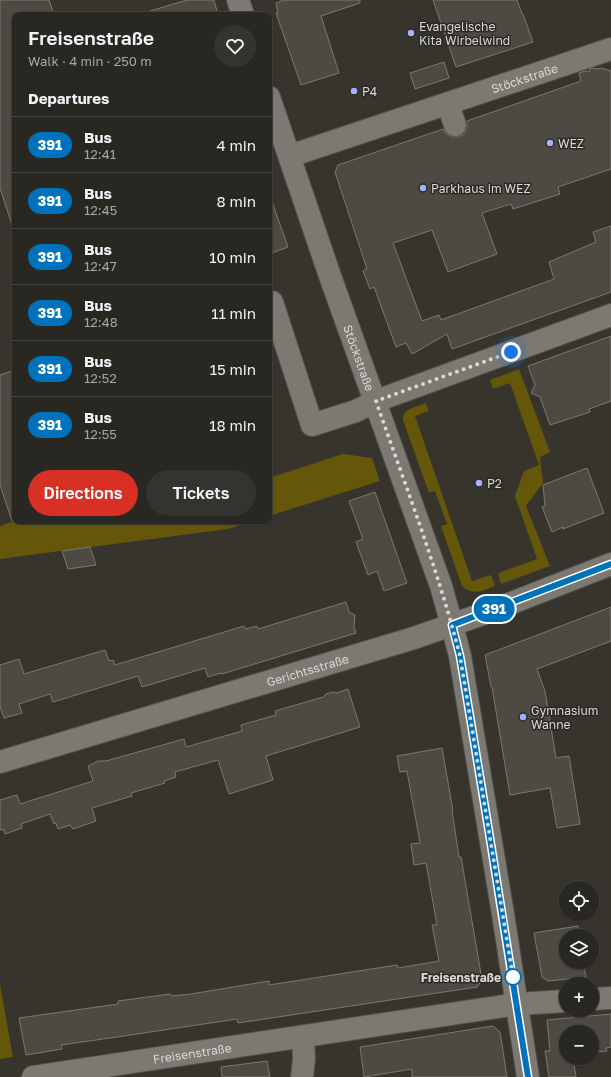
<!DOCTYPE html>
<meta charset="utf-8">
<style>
:root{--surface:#282722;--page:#34332f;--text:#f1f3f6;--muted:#a5a5a5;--line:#444440;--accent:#d93025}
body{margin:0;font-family:"Golos Text",sans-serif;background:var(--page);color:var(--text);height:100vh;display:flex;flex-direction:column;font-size:15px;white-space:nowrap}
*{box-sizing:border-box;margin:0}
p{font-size:13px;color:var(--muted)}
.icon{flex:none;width:22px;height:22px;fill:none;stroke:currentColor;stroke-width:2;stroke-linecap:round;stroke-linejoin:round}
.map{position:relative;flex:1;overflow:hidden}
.sheet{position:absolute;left:12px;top:12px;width:260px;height:512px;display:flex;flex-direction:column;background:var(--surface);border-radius:8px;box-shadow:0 1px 3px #0004,0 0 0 1px var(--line)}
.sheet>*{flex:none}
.badge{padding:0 8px;border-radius:13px;font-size:14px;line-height:26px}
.fabs{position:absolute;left:559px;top:881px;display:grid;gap:8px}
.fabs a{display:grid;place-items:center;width:40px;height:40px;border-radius:50%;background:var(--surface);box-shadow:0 1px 3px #0004,0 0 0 1px var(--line);font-size:20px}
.you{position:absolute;width:20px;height:20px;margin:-10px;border:3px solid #fff;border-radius:50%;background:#1a73e8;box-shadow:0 0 0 6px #1a73e833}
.map>.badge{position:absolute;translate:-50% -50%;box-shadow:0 0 0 2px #fff}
h2{padding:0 16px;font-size:15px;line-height:36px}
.round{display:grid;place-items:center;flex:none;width:42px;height:42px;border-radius:21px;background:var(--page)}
.head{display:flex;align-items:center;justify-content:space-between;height:68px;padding:0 16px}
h1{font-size:19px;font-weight:600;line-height:30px}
.action{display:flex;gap:8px;margin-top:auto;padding:8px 16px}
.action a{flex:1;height:46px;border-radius:24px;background:var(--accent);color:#fff;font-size:16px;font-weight:600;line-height:46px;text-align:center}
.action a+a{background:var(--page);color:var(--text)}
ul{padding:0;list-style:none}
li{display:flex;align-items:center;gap:12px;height:56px;padding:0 16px;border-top:1px solid var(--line)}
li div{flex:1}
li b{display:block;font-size:15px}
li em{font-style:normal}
li .badge{min-width:44px;font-weight:700;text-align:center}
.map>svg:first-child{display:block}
.green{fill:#65570a}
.building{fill:#4c4a43;stroke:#7a7971}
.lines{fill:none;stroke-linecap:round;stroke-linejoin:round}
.minor-casing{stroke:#52514b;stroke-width:24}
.minor{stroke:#7b7971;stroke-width:22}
.line-casing{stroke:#fff;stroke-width:9}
.line{stroke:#0072bc;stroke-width:6}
.walk{stroke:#d9d8d4;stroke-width:4;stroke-dasharray:0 7.2}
.poi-dot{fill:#a7b0fc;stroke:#2c2a24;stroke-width:1.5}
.stop-dot{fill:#fff;stroke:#0072bc;stroke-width:2}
.labels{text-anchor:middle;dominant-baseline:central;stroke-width:3;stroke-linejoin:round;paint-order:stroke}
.poi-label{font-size:12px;fill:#d9d8d4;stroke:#2c2a24;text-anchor:start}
.street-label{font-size:12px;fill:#d9d8d4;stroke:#2c2a24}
.stop-label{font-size:12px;font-weight:bold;fill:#d9d8d4;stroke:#2c2a24;text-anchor:end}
</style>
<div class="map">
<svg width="611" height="1077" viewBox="0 0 611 1077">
<rect width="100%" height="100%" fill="#36342d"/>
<g class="green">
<path d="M519,369L550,452L540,457L543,483L526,506L550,566L501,584L498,573L537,559L515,496L524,471L539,465L510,383L493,389L490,380Z"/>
<path d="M426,403L429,411L415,416L472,581L491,575L495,586C483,591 473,596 462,586L441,526L447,524L435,491L429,493L403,420C403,408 417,407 426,403Z"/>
<path d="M343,454L372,458L380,481L269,516V478Z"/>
<path d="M15,521H253L228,529L0,559V526Z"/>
<path d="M0,984L13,1057L0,1059Z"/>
</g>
<g class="building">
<path d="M0,0H49L54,15H15V224L12,225L0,188Z"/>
<path d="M187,0H214L218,15H151L150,11Z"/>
<path d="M284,0H360V3L321,16L339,73L301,85L276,13H278L276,3Z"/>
<path d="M433,0H517L522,14H523L533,42L456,67Z"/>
<path d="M444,62L449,78L415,89L410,73Z"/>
<path d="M593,68L596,69L601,68L611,71V169L558,187L560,194L513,209L511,204L482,213L497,254L448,272L432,230L393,243L422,321L439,315L441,320L554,279L549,262L596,242L593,232L611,226V292L452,349L447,334L412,354L406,343L396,347L374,287L370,289L363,271L367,269L335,172L338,165L443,129L446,134L452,137H459L464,134L467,128V121L581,81L579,73L585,71L589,72L590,69Z"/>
<path d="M269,199H271L288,247L269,254Z"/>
<path d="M611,336V401L589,409L590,412L550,425L540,397L531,393L535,385L528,366Z"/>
<path d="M15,370V521H12L0,485V375Z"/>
<path d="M587,468L604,513L563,529V527L552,532L542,507L545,506L543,485Z"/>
<path d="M375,492L407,583L384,591L377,571L368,575L356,542L363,539L349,501Z"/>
<path d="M90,547L96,565L68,569L62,551Z"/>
<path d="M346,602L349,612L355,615L354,627L356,633L222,674L221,673L208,677L205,668L142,687L138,676L53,702L50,694L19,704L22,713L4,718L0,707V665L19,659L24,674L105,650L109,661L113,660L115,665L244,626L246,629L257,626L258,629Z"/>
<path d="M611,607V641L537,669L545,691L556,758L569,756L580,824L557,828L550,788L510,795L492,687H491L485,655Z"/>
<path d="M348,689L360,727L266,756L273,780L229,794L218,760L175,772L176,777L164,781L165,783L131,793L132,796L92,808L96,821L73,829L70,825L58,829L56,823L54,824L50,814L21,824L22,828L5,834L3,829L0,830V800L17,795L20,804L93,781L88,766L98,761H106L120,757L184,739L186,747L242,731L241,725L276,715L275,711L323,697L326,694L333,692L337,693Z"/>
<path d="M442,748L453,811H452L459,857H461L482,980L477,987L238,1023L237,1019L117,1037L61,1045L62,1049L26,1055L19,1018L118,1004V1001L170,994L171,996L191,994L269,981V985L397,965L398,968L439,961L432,925H437L426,863L414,865L411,844L420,843L407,771L400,772L397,756Z"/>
<path d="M578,926L579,936H566V962H583L586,977L548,981L542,977L534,933Z"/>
<path d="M611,1014V1047L606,1048L607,1051L593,1052L592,1056V1032H566V1058H573L576,1077H549L545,1051H550L547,1020Z"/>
<path d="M493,1026L500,1032L507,1077H412V1069L364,1077L360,1047Z"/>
<path d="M267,1061L270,1077H222L221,1067Z"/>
</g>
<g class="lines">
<defs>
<g id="minor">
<path d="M238,0L243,15"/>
<path id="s1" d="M269,97L330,276L441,586L452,625L460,656L503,914L528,1077"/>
<path d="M448,104L455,125"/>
<path id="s2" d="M290,156L611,49"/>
<path d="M272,302L312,425L356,411L376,401L611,315"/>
<path id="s3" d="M0,762L414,638L491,611L611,564"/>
<path d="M592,999L611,998"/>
<path id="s4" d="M33,1077L517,1004L566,1001"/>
<path d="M302,1077L304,1059L303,1037"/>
</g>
</defs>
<use href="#minor" class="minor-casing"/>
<use href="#minor" class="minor"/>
</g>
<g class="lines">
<defs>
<path id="line" d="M528,1077L488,826L460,656L452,625L611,564"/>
</defs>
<use href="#line" class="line-casing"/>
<use href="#line" class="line"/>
<path class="walk" d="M511,352L376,401C405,485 438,569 460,656L513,977"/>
</g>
<g class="poi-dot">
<circle cx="411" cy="33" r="4"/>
<circle cx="354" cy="91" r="4"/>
<circle cx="550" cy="143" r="4"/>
<circle cx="423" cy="188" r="4"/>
<circle cx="479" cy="483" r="4"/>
<circle cx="523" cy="717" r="4"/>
</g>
<circle class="stop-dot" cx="513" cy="977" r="8"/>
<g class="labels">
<g class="poi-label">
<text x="419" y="26">Evangelische<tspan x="419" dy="14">Kita Wirbelwind</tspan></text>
<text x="362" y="91">P4</text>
<text x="558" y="143">WEZ</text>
<text x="431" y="188">Parkhaus im WEZ</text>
<text x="487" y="483">P2</text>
<text x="531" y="710">Gymnasium<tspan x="531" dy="14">Wanne</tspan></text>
</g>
<g class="street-label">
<text stroke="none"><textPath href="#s2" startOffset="247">Stöckstraße</textPath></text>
<text stroke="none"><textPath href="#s1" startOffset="276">Stöckstraße</textPath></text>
<text stroke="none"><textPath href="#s3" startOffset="321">Gerichtsstraße</textPath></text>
<text stroke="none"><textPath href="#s4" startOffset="161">Freisenstraße</textPath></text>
</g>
<g class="stop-label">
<text x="501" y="977">Freisenstraße</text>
</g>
</g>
</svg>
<div class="fabs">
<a><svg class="icon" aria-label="locate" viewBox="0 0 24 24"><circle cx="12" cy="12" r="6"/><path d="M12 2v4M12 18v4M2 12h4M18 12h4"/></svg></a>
<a><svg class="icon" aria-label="layers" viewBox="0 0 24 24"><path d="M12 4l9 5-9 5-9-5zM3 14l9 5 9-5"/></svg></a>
<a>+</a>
<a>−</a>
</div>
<div class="you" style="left:511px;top:352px"></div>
<b class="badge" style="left:494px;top:609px;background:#0072bc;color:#fff">391</b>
<section class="sheet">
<div class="head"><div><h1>Freisenstraße</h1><p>Walk · 4 min · 250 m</p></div><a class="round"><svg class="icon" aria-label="heart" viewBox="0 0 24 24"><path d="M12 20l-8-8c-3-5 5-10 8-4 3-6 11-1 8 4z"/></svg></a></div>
<h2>Departures</h2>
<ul>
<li><span class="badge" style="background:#0072bc;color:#fff">391</span><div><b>Bus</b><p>12:41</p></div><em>4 min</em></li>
<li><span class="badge" style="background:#0072bc;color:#fff">391</span><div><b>Bus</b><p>12:45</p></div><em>8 min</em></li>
<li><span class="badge" style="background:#0072bc;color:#fff">391</span><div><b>Bus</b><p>12:47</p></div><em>10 min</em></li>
<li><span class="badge" style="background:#0072bc;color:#fff">391</span><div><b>Bus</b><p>12:48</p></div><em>11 min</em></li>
<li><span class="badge" style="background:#0072bc;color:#fff">391</span><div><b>Bus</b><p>12:52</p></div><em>15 min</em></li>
<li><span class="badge" style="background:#0072bc;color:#fff">391</span><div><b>Bus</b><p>12:55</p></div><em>18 min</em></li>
</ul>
<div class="action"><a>Directions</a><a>Tickets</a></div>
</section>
</div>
